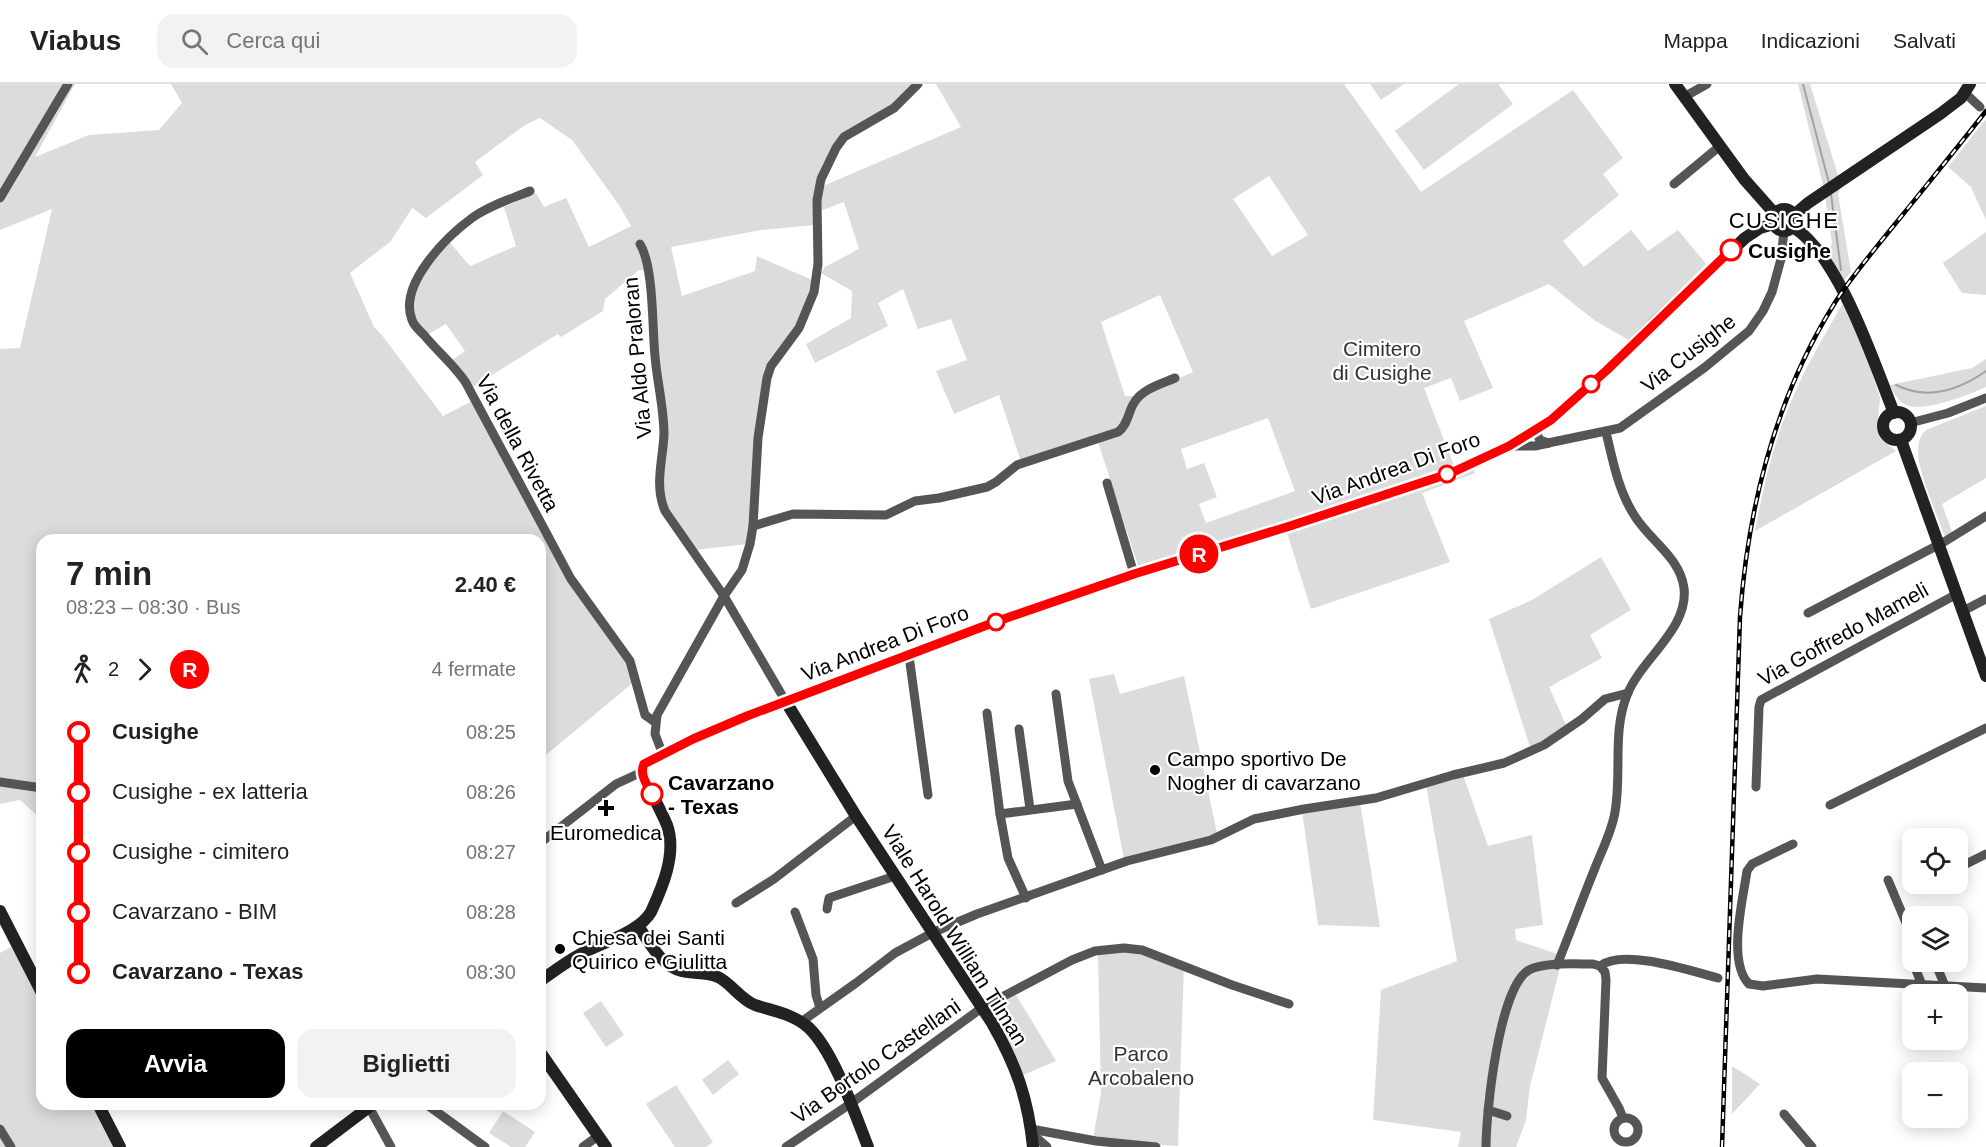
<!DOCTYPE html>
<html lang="it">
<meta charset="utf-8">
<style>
:root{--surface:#fff;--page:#f2f2f2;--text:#222;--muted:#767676;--line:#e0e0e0;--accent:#000}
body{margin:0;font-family:Arial,sans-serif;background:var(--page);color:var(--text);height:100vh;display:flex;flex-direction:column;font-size:22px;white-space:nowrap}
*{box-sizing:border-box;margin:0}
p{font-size:20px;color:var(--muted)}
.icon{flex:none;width:33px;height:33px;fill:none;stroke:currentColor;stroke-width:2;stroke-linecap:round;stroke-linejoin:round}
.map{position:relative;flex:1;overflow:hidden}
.drawer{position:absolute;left:36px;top:450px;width:510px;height:576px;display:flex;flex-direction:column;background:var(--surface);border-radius:18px;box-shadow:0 3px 15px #0003}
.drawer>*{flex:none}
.badge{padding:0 12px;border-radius:20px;font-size:21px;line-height:39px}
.buttons{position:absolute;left:1902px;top:744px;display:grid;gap:12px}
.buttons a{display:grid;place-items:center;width:66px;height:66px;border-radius:12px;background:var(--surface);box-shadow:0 3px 15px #0003;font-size:30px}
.map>.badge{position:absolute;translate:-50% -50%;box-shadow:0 0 0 3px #fff}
.legs{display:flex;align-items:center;gap:9px;height:66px;padding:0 30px;font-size:20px}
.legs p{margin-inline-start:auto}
.head{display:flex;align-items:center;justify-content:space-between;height:102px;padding:0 30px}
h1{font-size:33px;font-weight:700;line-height:45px}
.primary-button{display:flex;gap:12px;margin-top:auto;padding:12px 30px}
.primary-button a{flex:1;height:69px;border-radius:18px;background:var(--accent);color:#fff;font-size:24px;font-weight:700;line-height:69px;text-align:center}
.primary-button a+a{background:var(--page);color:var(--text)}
ul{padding:0 30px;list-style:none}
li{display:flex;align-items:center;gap:21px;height:60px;font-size:22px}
li i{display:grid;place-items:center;width:9px;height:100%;margin:0 8px;background:currentColor}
li i::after{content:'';width:15px;height:15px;margin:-8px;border:4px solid;border-radius:50%;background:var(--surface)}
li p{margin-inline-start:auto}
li:first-child i{background:linear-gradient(#0000 50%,currentColor 0)}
li:last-child i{background:linear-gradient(currentColor 50%,#0000 0)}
header{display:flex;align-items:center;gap:36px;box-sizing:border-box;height:84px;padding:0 30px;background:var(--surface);border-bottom:2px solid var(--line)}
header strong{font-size:28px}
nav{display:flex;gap:33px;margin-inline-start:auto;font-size:21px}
.search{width:420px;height:54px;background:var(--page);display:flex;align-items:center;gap:15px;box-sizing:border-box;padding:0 21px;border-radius:18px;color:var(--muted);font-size:22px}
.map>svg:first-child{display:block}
.green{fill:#dcdcdc;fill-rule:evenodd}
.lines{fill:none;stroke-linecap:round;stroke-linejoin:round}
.stream{stroke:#a3a3a3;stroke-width:2}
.street{stroke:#555;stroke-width:9}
.secondary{stroke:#222;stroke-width:12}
.rail-casing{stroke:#000;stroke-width:4.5}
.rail{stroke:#fff;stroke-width:2;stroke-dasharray:7;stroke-linecap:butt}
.line-1-casing{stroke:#fff;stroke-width:14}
.line-1{stroke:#f00;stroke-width:9}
.stop-1-dot{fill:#fff;stroke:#f00;stroke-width:3}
.poi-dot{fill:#000;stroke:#fff;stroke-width:2}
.labels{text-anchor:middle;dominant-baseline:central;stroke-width:4.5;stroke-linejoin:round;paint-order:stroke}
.stop-label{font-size:21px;font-weight:bold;fill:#000;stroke:#fff;text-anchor:start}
.park-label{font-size:21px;fill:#333;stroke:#fff}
.street-label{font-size:21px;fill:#000;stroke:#fff}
.poi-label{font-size:21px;fill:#000;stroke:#fff;text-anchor:start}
.neighbourhood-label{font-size:22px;letter-spacing:1.5px;fill:#000;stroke:#fff}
</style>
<header>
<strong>Viabus</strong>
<div class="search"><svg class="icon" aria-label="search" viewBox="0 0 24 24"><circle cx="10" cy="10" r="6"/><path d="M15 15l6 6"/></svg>Cerca qui</div>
<nav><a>Mappa</a><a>Indicazioni</a><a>Salvati</a></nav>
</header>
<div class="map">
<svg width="1986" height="1063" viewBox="0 0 1986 1063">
<rect width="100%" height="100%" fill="#fff"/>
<g class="green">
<path d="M0,0H75L35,73L89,51L159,46L182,19L171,0H920L891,22L849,47L823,102L961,43L936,0H1344L1421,108L1573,6L1623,74L1603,90L1619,111L1563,157L1584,183L1631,146L1648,167L1678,146L1712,187L1632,258L1594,236L1549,200L1464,237L1493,304L1460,317L1451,294L1424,304L1454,382L1470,376L1475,389L1422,409L1450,478L1311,525L1284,439L1141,491L1097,355L1021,378L999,311L954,330L936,287L967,276L951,235L918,245L903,205L878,219L888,242L815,279L806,260L851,234L852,207L821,189L825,183L859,165L844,118L815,129V141L761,146L671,163L682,212L755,187L757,172L817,198L800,239L771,286L748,460L694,466L666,430L647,187L639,186L605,215L603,227L561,253L558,250L468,306L451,277L465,267L446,240L427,251L414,234L410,203L445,153L470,182L516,162L504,123L536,109L544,123L566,114L589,163L631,142L619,121L572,56L540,34L525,41L475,78L483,91L426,134L412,124L391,157L350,189L374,243L381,250L443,332L474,316L573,502L631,583L635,597L540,676V456H42V736L20,716L0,720V265L20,264L52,125L0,146ZM1269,92L1308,151L1272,172L1233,115ZM1160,211L1193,288L1139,312H1125L1101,238ZM1268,334L1295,407L1206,439L1199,420L1217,413L1204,379L1187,385L1181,365Z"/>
<path d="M1370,0H1404L1381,16Z"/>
<path d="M1459,0H1498L1513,20L1424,86L1395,47Z"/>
<path d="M1798,0H1810L1841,101L1838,110L1851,188L1837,205L1823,179L1832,159L1824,105Z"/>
<path d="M1985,36L1986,37V136L1971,103L1948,83Z"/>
<path d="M1986,148V211L1962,209L1943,179Z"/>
<path d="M1847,212L1880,314L1877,346L1881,355L1896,367L1755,447C1763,404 1773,359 1791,318C1806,281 1827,247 1847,212Z"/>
<path d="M1986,275V303C1968,311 1922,330 1904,320C1897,315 1893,308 1890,301L1972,284Z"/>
<path d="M1986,322V394L1942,420L1952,448L1945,453C1938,434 1917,385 1918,367C1918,358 1920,352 1926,346Z"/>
<path d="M1601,473L1631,526L1590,551L1602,574L1549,603L1566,641L1531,666L1489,535L1532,516Z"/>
<path d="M1114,590L1120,610L1184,592L1218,754L1125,780L1089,595Z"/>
<path d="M1462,688L1488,762L1532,751L1543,841L1515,845L1516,856L1563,872L1530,1002L1526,1036L1516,1063H1458L1461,1048L1373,1036L1381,906L1457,877L1426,701Z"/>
<path d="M1360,718L1380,843L1318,841L1302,727Z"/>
<path d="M20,858L42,901V1020H101L123,1063H0V869Z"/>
<path d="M1113,867H1156L1184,879L1178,1062L1096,1057L1093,1055L1101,1009L1098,871Z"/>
<path d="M1015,909L1056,977L1021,992L986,924Z"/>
<path d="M601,917L624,951L606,963L583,929Z"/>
<path d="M728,976L739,990L713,1011L702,996Z"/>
<path d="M1732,982L1760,1000L1732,1030Z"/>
<path d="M676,1001L713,1058L706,1063H675L646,1020Z"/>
<path d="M503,1027L535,1048L525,1063H511L489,1049Z"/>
</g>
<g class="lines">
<g class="stream">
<path d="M1803,0L1829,99"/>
<path d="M1831,110L1841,186"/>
<path d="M1896,301C1928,317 1959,306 1986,287"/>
</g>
<g class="street">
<path d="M1965,9L1980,23"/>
<path d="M1684,13L1707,0"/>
<path d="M1674,100L1720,62"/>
<path d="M530,107C511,115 488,122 472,134C446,153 398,201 412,236C414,242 420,247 424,251C437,267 455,282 466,299L571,495L630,577L645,631L655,638"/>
<path d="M0,114L68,0"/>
<path d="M640,160C654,183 652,243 655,272C657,298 664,324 664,350C663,376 654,401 665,427L724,512L786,618"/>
<path d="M1910,339L1948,329L1986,314"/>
<path d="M1535,347L1540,356L1548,359L1620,344L1704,284L1749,247L1763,227L1772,208L1781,175L1784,147"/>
<path d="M1509,362H1535L1549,359"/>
<path d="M1107,399L1134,490"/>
<path d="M753,442L793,430L886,431L915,417L939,414L987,403L996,398L1017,381L1118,348C1128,341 1128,328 1134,319C1142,305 1161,300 1175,294"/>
<path d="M1963,527L1986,515"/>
<path d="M1808,529L1944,458L1986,432"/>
<path d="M909,572L928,711"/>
<path d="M1056,610L1068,697L1102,786"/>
<path d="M987,629L1000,730L1008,774L1026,814"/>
<path d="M1019,645L1030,725"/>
<path d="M663,671L655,650L657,631L724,512L742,486L750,460L753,442L758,354L767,294L771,282L799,244L814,208L818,180L817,116L821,95L836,64L844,53L894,24L918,0"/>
<path d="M0,698L42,704"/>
<path d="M1756,703L1759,623L1761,616L1957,510"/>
<path d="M1830,721L1986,644"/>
<path d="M1000,730L1077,720"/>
<path d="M540,759L616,700L642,688"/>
<path d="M1793,760L1752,780L1747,787C1743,815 1727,878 1749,900L1763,902L1817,895L1986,904"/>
<path d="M1962,782L1986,770"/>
<path d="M1888,796L1912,853"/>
<path d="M736,819L774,795L856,732"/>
<path d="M827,825L829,814L895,792"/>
<path d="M795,828L813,875L816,911L820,924"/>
<path d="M1916,878L1914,881L1922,901"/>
<path d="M1935,878L1945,902"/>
<path d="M1557,881C1570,849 1582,816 1595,784C1602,766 1612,747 1615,728C1622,688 1612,649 1627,611C1641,575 1689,545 1684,504C1680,474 1652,458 1636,434C1619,409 1613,378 1606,348"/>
<path d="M1600,882L1605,888L1606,896L1602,994L1619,1024L1623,1034"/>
<path d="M801,938L856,899L895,869L934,848L977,830L1127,777L1211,756L1254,735L1304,725L1376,714L1453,691L1504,679L1544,661L1582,635L1605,615L1628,609"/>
<path d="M426,1020L485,1063"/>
<path d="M369,1023L391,1063"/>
<path d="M1488,1026L1507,1032"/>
<path d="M1784,1030L1812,1063"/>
<circle cx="1626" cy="1046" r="12"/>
<path d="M0,1045L11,1063"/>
<path d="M1031,1045L1096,1057L1156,1063"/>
<path d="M1031,1049L1047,1063"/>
<path d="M583,1063L598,1052"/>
<path d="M786,1063L850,1020L983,923L1072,876L1095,867L1124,864L1142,866L1232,901L1289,920"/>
<path d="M1486,1063C1486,1029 1499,902 1529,886C1544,878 1576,880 1593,880L1600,882C1623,864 1691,887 1718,894"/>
</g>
<g class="secondary">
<path d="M1675,0L1744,95L1775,130"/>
<circle cx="1784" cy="136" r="11"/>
<path d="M1794,131L1808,119L1940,30L1961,14L1970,0"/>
<path d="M1793,143C1839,171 1874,279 1894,329"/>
<circle cx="1897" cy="342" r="14"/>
<path d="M1901,356L1986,592"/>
<path d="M786,618L856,732L992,939C1016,981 1028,1014 1033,1063"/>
<path d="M0,827L42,909"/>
<path d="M638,842C649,858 662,883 682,887C694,890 707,888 718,893C732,900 740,915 755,921C773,927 794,930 809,944C834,968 855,1030 868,1063"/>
<path d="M540,897C553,888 566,878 579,871C600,859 639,849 651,828C663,802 677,769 667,741C660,724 650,707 642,690L643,682L647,678L693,655L747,632L995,538L1134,490L1290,442L1451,389L1509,362L1551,336L1607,286L1654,239L1745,154L1760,144L1774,140"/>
<path d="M540,968L606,1063"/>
<path d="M98,1020L120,1063"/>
<path d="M316,1063L373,1020"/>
</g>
<defs>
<path id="rail" d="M1722,1063L1740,533C1748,422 1776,312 1836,217C1855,188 1878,161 1900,134C1929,98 1958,63 1986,27"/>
</defs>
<use href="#rail" class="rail-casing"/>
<use href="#rail" class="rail"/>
</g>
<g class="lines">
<defs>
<path id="line-1" d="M652,710C647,701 639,690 644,680L693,655L747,632L995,538L1134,490L1290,442L1451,389L1509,362L1551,336L1607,286L1731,166"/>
</defs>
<use href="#line-1" class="line-1-casing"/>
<use href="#line-1" class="line-1"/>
</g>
<g class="stop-1-dot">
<circle cx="1731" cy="166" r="10"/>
<circle cx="1591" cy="300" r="8"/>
<circle cx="1447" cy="390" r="8"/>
<circle cx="996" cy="538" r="8"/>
<circle cx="652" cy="710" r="10"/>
</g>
<g class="poi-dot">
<circle cx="1155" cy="686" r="6"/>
<path d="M603 715h6v6h6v6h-6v6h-6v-6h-6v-6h6z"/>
<circle cx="560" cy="865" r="6"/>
</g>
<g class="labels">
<g class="stop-label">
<text x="1748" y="166">Cusighe</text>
<text x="668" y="698">Cavarzano<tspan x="668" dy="24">- Texas</tspan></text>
</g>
<g class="park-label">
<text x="1382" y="264">Cimitero<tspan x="1382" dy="24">di Cusighe</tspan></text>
<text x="1141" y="969">Parco<tspan x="1141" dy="24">Arcobaleno</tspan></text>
</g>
<g class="street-label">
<text transform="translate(1688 269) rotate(-38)">Via Cusighe</text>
<text transform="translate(637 274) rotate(-95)">Via Aldo Praloran</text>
<text transform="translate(518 359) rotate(62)">Via della Rivetta</text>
<text transform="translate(1396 384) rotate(-20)">Via Andrea Di Foro</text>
<text transform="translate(1843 550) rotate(-29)">Via Goffredo Mameli</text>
<text transform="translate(885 559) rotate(-21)">Via Andrea Di Foro</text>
<text transform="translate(955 851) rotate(58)">Viale Harold William Tilman</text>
<text transform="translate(876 977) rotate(-35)">Via Bortolo Castellani</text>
</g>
<g class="poi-label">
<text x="1167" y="674">Campo sportivo De<tspan x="1167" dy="24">Nogher di cavarzano</tspan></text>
<text x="606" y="748" text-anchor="middle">Euromedica</text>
<text x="572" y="853">Chiesa dei Santi<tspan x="572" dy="24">Quirico e Giulitta</tspan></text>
</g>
<g class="neighbourhood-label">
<text x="1784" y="136">CUSIGHE</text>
</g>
</g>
</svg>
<div class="buttons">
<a><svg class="icon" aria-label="locate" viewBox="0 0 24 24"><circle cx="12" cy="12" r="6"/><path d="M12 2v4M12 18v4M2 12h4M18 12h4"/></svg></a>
<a><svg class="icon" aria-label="layers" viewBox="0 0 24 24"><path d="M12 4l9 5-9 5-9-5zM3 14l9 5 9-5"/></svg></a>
<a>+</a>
<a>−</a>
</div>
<b class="badge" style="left:1199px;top:470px;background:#f00;color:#fff">R</b>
<section class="drawer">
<div class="head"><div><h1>7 min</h1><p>08:23 – 08:30 · Bus</p></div><b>2.40 €</b></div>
<div class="legs"><svg class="icon" aria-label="walk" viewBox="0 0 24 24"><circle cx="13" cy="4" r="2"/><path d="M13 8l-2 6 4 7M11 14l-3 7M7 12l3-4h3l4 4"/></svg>2<svg class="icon" aria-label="forward" viewBox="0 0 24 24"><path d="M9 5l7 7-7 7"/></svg><b class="badge" style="background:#f00;color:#fff">R</b><p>4 fermate</p></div>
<ul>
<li><i style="color:#f00"></i><b>Cusighe</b><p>08:25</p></li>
<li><i style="color:#f00"></i><span>Cusighe - ex latteria</span><p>08:26</p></li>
<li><i style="color:#f00"></i><span>Cusighe - cimitero</span><p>08:27</p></li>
<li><i style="color:#f00"></i><span>Cavarzano - BIM</span><p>08:28</p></li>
<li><i style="color:#f00"></i><b>Cavarzano - Texas</b><p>08:30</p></li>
</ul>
<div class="primary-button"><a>Avvia</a><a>Biglietti</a></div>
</section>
</div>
